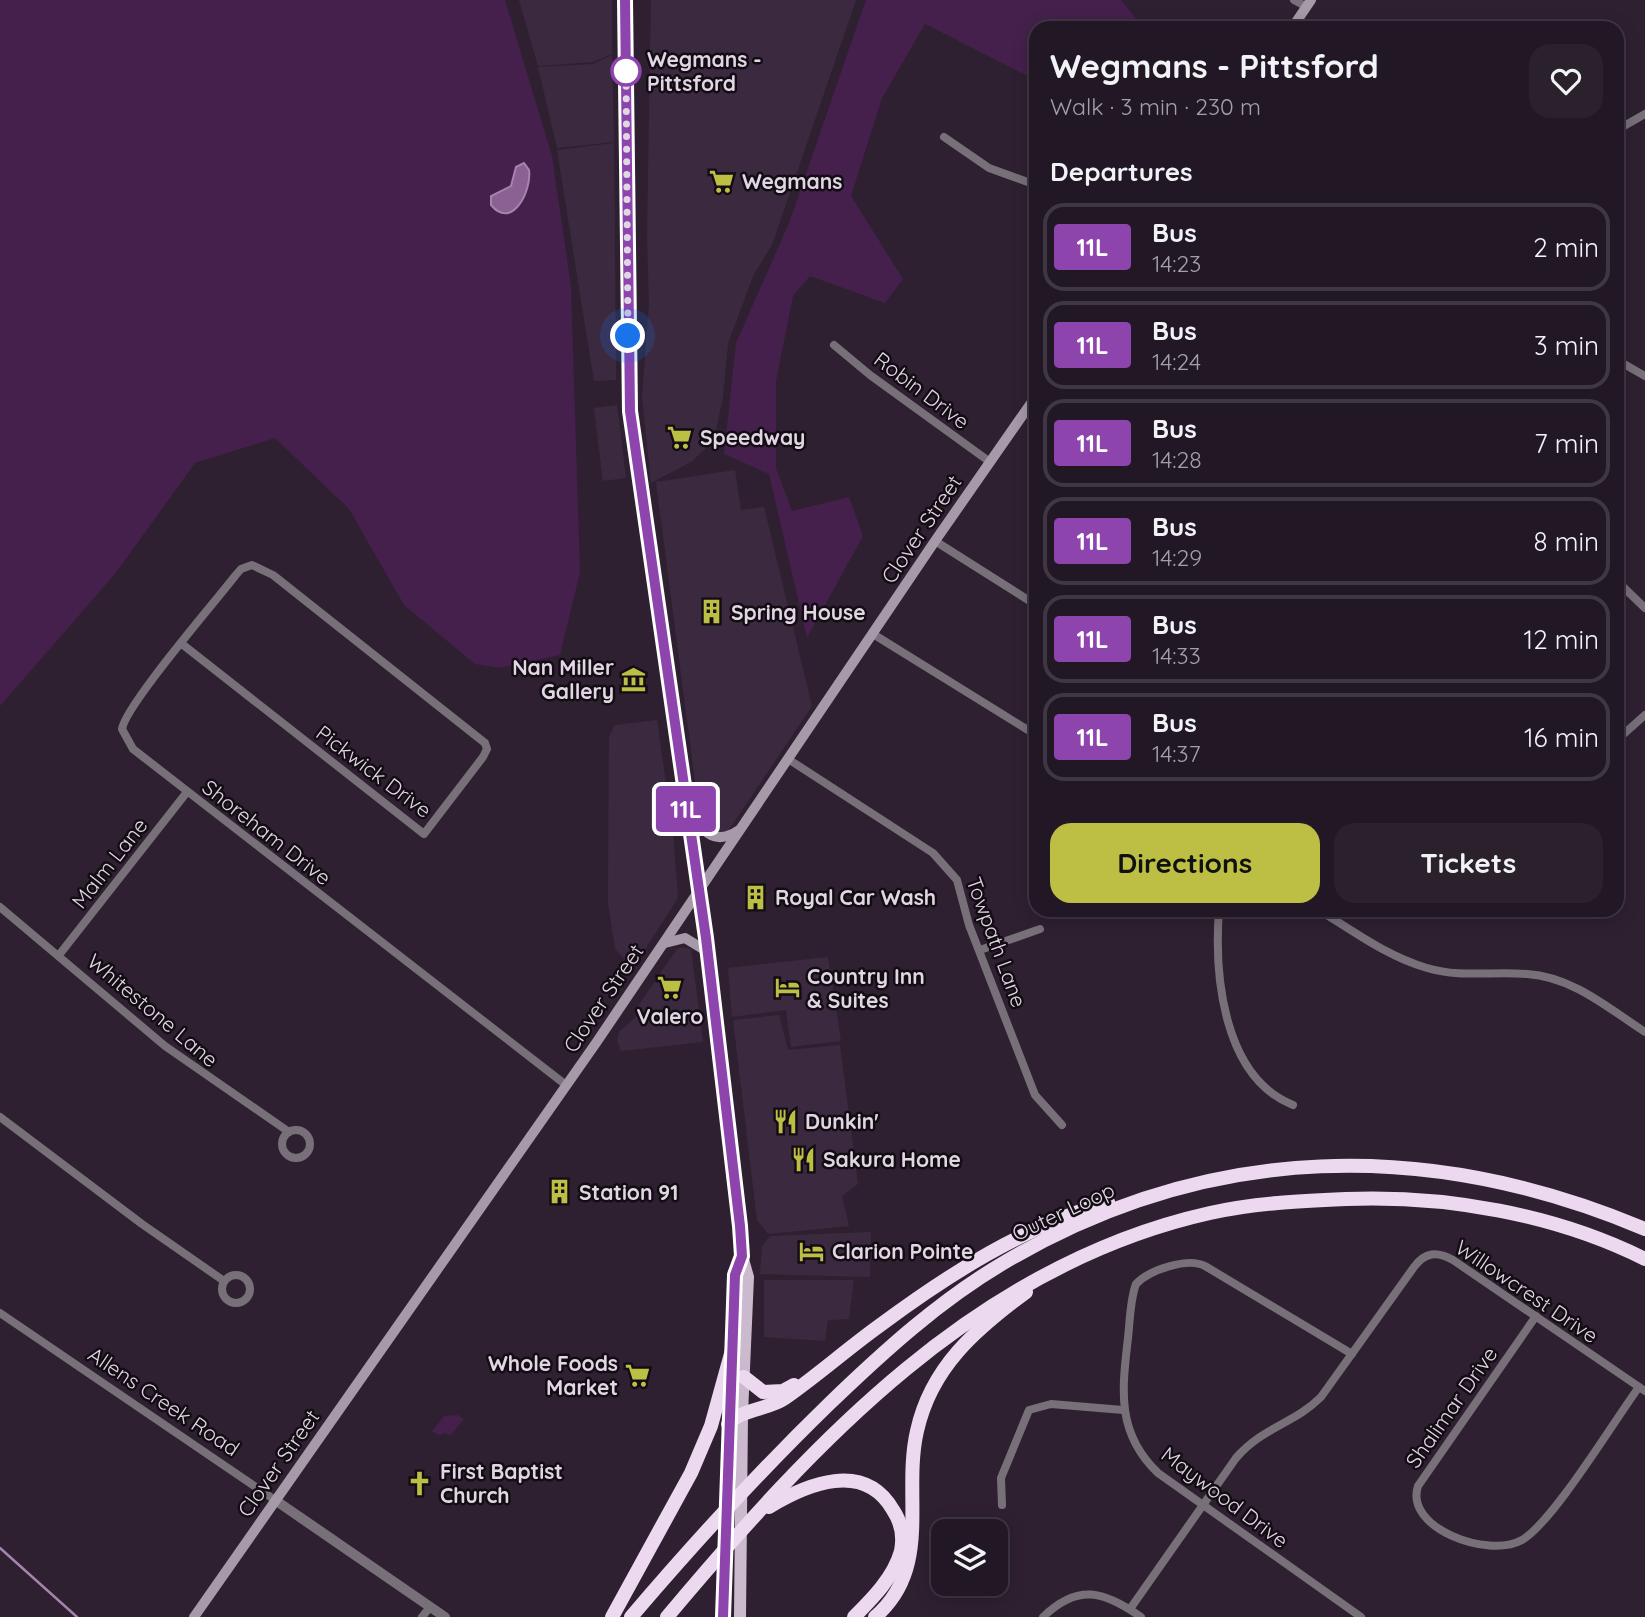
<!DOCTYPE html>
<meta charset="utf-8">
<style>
:root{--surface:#221825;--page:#2a212d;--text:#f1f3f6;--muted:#a2a0a7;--line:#3f3742;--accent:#bcbf44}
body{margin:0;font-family:Quicksand,sans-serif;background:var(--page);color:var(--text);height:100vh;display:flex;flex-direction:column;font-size:26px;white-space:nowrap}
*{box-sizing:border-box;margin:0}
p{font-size:23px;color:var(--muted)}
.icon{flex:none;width:38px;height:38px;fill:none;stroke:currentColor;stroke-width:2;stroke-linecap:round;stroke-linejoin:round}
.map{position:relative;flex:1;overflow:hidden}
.details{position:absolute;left:1029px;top:21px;width:595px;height:896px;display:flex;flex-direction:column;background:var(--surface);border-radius:21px;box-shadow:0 4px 18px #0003,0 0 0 2px var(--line)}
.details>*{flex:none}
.badge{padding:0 14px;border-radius:5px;font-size:24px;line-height:46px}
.fabs{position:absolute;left:931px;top:1519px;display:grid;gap:14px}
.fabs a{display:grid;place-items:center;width:77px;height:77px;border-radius:14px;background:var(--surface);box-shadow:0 4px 18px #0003,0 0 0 2px var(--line);font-size:35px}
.you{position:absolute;width:35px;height:35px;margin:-18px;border:5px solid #fff;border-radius:50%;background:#1a73e8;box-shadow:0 0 0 10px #1a73e833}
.map>.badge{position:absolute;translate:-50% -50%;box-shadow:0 0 0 4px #fff}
h2{padding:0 21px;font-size:26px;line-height:63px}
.round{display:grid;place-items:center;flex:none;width:74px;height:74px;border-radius:21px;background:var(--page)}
.head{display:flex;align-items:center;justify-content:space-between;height:119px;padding:0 21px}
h1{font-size:33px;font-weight:700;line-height:52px}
.action{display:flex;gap:14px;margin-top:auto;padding:14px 21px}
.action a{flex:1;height:80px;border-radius:21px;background:var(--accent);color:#111;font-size:28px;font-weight:700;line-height:80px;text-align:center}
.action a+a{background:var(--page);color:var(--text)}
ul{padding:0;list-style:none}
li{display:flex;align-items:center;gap:21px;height:88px;margin:0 14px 10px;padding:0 7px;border:4px solid var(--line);border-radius:21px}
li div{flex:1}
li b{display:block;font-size:26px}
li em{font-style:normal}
li .badge{min-width:77px;font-weight:700;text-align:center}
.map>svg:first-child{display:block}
.built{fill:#3b2a3f}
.green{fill:#45204d}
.water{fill:#8b6193;stroke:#a584ab;stroke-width:2}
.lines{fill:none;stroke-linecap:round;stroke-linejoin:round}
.stream{stroke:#a584ab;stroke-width:2.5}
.minor{stroke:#787079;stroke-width:8}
.tertiary{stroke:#787079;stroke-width:10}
.secondary{stroke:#a69aa9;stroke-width:10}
.primary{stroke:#cbbace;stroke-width:12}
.motorway{stroke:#ecd8ef;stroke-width:14}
.line-casing{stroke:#fff;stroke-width:16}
.line{stroke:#8e44ad;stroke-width:10}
.walk{stroke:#e1d7e3;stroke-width:7;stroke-dasharray:0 12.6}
.stop-dot{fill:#fff;stroke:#8e44ad;stroke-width:3.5}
.labels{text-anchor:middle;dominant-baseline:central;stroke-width:5;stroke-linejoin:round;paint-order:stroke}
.stop-label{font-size:21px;font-weight:bold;fill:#e1d7e3;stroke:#130c14;text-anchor:start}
.poi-label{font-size:21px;font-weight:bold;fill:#e1d7e3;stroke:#130c14;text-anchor:start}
.street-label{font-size:21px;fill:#e1d7e3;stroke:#130c14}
</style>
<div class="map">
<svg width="1645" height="1617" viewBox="0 0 1645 1617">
<rect width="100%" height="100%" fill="#2e2031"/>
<g class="built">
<path d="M519,0H612V54L593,62L538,66Z"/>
<path d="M651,0H856L772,245L754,274L728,343L723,397L716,430L707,432L717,438L691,462L651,483L642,398L649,303L647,237Z"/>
<path d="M612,55L614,142L557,148L538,67L593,64Z"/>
<path d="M614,143L616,380L594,381L557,150Z"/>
<path d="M617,405L626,478L603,481L594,408Z"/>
<path d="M735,470L741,510L764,507L812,706L728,831L716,835L700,820L656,482Z"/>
<path d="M657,720L673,833L678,898L633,968L615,949L608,902L609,737L615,725Z"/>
<path d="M682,947L691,949L703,1042L621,1051L617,1040L619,1032L641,1012H634L677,949Z"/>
<path d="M828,957L841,1041L791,1047L786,1010L732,1017L728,968Z"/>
<path d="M779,1015L788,1050L840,1045L858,1184L842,1196L849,1226L768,1234L757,1220L733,1020Z"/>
<path d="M871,1232L870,1277L760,1274L762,1246L770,1236Z"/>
<path d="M764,1280H854L849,1319L828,1320L825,1341L764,1337Z"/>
</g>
<g class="green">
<path d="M0,0H505L552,156L571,287L580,572L560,655L500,668L475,664L404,605L349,509L275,438L195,463L115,574L0,706Z"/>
<path d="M866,0H1121L1144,28H1036V80L925,24L882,98L851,196L903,279L885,303L810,276L793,296L776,381V468L792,511L849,497L863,536L807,638L769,474L724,454L736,343L789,223Z"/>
<path d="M458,1415L464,1419L451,1435L445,1433L439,1435L432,1431L444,1416Z"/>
</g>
<path class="water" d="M524,163L529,170C532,189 513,231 491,205V196L511,186L516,167Z"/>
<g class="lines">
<path class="stream" d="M0,1548L77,1617"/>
<g class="minor">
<path d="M1294,0L1307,7"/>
<path d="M1617,130L1645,114"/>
<path d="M944,137L989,168L1036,185"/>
<path d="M834,345L870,375L990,462"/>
<path d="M1617,360L1645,376"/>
<path d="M935,541L1036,605"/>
<path d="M1617,581L1645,608"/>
<path d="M873,634L1036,735"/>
<path d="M182,644L424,834L483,757L487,749L485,743L273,575L252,565L241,569L235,576C215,602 125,706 122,729L133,749L566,1085"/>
<path d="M1617,740L1645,715"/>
<path d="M788,759L933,853L957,880L969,925L1035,1095L1062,1125"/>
<path d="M0,907L165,1046L289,1132"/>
<path d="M1219,910C1214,975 1223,1077 1293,1105"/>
<path d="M1319,910C1353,931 1388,957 1427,968C1461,978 1492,971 1527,974C1573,977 1608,1008 1645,1032"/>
<path d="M980,950L1040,929"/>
<path d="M59,955L187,792"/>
<path d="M0,1117L142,1224L224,1281"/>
<circle cx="296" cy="1144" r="14"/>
<circle cx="236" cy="1289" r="14"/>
<path d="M0,1313L275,1500"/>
<path d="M1536,1316L1418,1486C1404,1528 1488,1559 1522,1540C1553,1522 1614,1421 1639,1387"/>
<path d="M1352,1354L1205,1266C1188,1257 1149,1270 1136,1284C1130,1300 1130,1320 1128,1338C1122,1390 1116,1433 1158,1473L1361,1617"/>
<path d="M1002,1505L1001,1478L1029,1410L1051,1404L1123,1410"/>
<path d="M1130,1609L1236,1458C1263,1427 1295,1423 1321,1397L1414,1267C1425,1252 1437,1251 1453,1260L1645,1391"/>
<path d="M422,1617L430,1607"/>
<path d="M1043,1617C1078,1583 1104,1591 1141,1617"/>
</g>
<path class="tertiary" d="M275,1500L445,1617"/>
<g class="secondary">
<path d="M1292,28L1311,0"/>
<path d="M688,808C701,829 713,848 739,830"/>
<path d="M665,943L685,938L708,952"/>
<path d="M194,1617L596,1043L935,541L1036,396"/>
</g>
<g class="primary">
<path d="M625,0L630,411L706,938L742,1256L748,1277L742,1414L740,1617"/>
<path d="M723,1617L735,1275L742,1256"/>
</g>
<g class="motorway">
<path d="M744,1377L763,1392L783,1391L794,1385"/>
<path d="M728,1424C743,1408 768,1410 785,1398C818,1375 847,1349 879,1326C949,1274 1023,1227 1108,1202"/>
<path d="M769,1507C807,1484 864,1460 893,1510C901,1522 904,1536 901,1551C894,1577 872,1599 854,1617"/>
<path d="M612,1617L691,1473L711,1426L732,1350"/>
<path d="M631,1617C694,1543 759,1472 829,1404C883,1352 940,1300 1005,1262C1209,1142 1429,1138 1645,1229"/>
<path d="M667,1617C814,1442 977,1265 1210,1213C1255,1203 1300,1201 1346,1199C1446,1195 1555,1214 1645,1259"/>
<path d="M875,1617C933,1567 902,1496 917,1431C931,1367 976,1329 1026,1292"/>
</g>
</g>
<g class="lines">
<defs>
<path id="line" d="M625,0L630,411L706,938L740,1226L742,1256L735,1275L723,1617"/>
</defs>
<use href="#line" class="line-casing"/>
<use href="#line" class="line"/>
<path class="walk" d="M626,71V66L628,336"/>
</g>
<defs>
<symbol id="supermarket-bare" viewBox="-9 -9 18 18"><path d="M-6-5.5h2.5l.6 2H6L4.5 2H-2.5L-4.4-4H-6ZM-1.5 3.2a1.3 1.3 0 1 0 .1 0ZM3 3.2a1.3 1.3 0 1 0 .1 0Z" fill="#bcbf44" stroke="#130c14" stroke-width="2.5" paint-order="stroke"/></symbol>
<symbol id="building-bare" viewBox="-9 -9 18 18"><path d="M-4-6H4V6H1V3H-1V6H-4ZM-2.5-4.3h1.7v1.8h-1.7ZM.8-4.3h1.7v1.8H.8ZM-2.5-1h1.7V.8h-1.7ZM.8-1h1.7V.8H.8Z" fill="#bcbf44" stroke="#130c14" stroke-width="2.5" paint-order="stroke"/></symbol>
<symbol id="museum-bare" viewBox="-9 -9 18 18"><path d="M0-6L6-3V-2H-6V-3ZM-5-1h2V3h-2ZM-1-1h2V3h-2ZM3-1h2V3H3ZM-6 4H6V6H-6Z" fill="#bcbf44" stroke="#130c14" stroke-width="2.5" paint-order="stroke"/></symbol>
<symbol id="hotel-bare" viewBox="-9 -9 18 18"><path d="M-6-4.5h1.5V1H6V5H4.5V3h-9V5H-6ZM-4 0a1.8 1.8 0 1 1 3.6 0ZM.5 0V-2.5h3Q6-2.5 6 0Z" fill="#bcbf44" stroke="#130c14" stroke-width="2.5" paint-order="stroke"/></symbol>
<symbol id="restaurant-bare" viewBox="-9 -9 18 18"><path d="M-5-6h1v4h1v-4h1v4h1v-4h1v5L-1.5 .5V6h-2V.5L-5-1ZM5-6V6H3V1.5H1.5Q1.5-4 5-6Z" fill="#bcbf44" stroke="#130c14" stroke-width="2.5" paint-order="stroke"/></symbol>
<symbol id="church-bare" viewBox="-9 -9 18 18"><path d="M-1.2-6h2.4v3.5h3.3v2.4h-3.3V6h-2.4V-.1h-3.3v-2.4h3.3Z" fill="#bcbf44" stroke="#130c14" stroke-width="2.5" paint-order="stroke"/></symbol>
</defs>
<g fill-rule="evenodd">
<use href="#supermarket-bare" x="704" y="164" width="35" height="35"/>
<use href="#supermarket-bare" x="662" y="420" width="35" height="35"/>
<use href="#building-bare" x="694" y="594" width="35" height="35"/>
<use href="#museum-bare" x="616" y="662" width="35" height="35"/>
<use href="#building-bare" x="738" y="880" width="35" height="35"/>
<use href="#supermarket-bare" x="652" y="970" width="35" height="35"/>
<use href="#hotel-bare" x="770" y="970" width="35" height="35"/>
<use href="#restaurant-bare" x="768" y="1104" width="35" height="35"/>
<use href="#restaurant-bare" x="786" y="1142" width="35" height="35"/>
<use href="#building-bare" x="542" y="1174" width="35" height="35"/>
<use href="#hotel-bare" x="794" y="1234" width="35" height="35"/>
<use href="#supermarket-bare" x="620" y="1358" width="35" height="35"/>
<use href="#church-bare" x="402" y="1466" width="35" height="35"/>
</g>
<circle class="stop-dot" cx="626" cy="71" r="14"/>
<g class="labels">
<g class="stop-label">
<text x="647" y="59">Wegmans -<tspan x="647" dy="24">Pittsford</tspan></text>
</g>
<g class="poi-label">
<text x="742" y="181">Wegmans</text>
<text x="700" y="437">Speedway</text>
<text x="731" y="612">Spring House</text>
<text x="614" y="667" text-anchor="end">Nan Miller<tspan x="614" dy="24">Gallery</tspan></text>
<text x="775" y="897">Royal Car Wash</text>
<text x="807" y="976">Country Inn<tspan x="807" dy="24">&amp; Suites</tspan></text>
<text x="670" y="1016" text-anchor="middle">Valero</text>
<text x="805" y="1121">Dunkin'</text>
<text x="823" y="1159">Sakura Home</text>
<text x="579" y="1192">Station 91</text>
<text x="832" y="1251">Clarion Pointe</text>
<text x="618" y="1363" text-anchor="end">Whole Foods<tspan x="618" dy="24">Market</tspan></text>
<text x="440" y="1471">First Baptist<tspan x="440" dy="24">Church</tspan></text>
</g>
<g class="street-label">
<text transform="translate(922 390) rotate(37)">Robin Drive</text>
<text transform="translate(921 529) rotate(-56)">Clover Street</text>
<text transform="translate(374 771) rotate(37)">Pickwick Drive</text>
<text transform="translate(267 832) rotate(38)">Shoreham Drive</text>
<text transform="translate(109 863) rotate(-52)">Malm Lane</text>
<text transform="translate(997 942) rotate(70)">Towpath Lane</text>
<text transform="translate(603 998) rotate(-56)">Clover Street</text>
<text transform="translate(153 1010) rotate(40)">Whitestone Lane</text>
<text transform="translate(1063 1211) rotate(-25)">Outer Loop</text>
<text transform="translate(1527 1291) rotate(34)">Willowcrest Drive</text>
<text transform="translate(164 1401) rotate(34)">Allens Creek Road</text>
<text transform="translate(1451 1407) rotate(-55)">Shalimar Drive</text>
<text transform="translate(278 1463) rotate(-55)">Clover Street</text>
<text transform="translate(1225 1497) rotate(37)">Maywood Drive</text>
</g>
</g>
</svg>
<div class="fabs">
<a><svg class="icon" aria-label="layers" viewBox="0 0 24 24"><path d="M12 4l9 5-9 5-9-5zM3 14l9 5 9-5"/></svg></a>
</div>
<div class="you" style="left:628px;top:336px"></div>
<b class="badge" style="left:686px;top:809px;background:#8e44ad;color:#fff">11L</b>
<section class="details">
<div class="head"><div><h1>Wegmans - Pittsford</h1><p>Walk · 3 min · 230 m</p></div><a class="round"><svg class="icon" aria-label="heart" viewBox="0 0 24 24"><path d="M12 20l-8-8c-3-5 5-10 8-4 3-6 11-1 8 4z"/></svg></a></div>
<h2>Departures</h2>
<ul>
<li><span class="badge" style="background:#8e44ad;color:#fff">11L</span><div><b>Bus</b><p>14:23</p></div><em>2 min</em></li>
<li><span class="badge" style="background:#8e44ad;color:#fff">11L</span><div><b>Bus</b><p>14:24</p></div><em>3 min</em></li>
<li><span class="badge" style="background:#8e44ad;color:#fff">11L</span><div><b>Bus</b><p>14:28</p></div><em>7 min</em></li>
<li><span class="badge" style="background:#8e44ad;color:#fff">11L</span><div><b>Bus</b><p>14:29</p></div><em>8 min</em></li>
<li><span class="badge" style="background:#8e44ad;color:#fff">11L</span><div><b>Bus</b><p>14:33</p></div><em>12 min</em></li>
<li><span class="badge" style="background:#8e44ad;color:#fff">11L</span><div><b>Bus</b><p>14:37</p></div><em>16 min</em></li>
</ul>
<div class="action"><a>Directions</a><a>Tickets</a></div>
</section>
</div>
